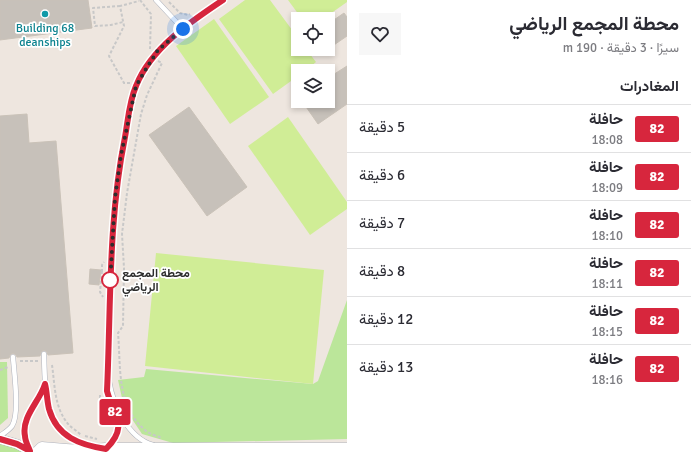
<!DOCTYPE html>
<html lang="ar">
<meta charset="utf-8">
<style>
:root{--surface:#fff;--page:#f7f7f7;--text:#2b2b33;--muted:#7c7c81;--line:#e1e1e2}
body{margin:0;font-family:Signika,Vazirmatn,sans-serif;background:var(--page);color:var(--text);direction:rtl;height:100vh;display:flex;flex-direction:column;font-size:15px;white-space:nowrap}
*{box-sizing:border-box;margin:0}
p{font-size:13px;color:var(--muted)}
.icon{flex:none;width:22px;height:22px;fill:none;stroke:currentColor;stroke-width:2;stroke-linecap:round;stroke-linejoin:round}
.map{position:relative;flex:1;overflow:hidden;direction:ltr}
.sheet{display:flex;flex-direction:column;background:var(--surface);width:344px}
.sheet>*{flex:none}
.badge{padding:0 8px;border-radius:3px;font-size:14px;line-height:26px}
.buttons{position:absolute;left:291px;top:12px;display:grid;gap:8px}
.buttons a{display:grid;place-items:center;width:44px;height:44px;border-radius:0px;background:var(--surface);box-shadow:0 2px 6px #0003;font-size:20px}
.you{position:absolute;width:20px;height:20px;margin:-10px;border:3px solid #fff;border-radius:50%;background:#1a73e8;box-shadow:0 0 0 6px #1a73e833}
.map>.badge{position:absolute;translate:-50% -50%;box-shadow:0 0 0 2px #fff}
h2{padding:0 12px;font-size:15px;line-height:36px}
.round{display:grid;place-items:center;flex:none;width:42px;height:42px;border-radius:0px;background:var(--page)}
.summary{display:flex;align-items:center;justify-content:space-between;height:68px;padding:0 12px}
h1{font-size:19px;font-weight:700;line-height:30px}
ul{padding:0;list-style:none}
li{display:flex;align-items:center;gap:12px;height:48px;padding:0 12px;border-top:1px solid var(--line)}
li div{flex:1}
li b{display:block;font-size:15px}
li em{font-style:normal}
li .badge{min-width:44px;font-weight:700;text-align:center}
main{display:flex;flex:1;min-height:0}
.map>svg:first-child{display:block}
.green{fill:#bbe69a}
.pitch{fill:#d0ed96}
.building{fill:#c7c1ba;stroke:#cac2b8}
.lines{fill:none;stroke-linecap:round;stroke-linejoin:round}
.lane-casing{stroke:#afb3bd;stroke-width:5.5}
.street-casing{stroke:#afb3bd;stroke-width:10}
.secondary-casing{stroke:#afb3bd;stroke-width:13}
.path{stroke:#c8c8c8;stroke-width:2;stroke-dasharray:3 2;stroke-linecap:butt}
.lane{stroke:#fff;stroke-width:4.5}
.street{stroke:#fff;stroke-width:9}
.secondary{stroke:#fff;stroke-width:12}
.line-casing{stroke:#fff;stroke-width:9}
.line{stroke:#d7263d;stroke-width:6}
.walk{stroke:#2d2d2d;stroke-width:4;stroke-dasharray:0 7.2}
.culture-dot{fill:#0f9aa8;stroke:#fff;stroke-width:1.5}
.stop-dot{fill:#fff;stroke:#d7263d;stroke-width:2}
.labels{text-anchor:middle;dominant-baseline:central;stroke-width:3.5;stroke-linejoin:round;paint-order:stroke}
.culture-label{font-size:12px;fill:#0d838f;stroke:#fff}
.stop-label{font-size:12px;font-weight:bold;fill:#2d2d2d;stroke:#fff;text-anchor:start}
</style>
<main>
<section class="sheet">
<div class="summary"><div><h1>محطة المجمع الرياضي</h1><p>سيرًا · 3 دقيقة · 190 m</p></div><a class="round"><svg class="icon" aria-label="heart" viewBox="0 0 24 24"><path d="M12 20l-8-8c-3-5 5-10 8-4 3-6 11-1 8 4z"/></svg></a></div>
<h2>المغادرات</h2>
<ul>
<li><span class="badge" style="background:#d7263d;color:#fff">82</span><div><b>حافلة</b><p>18:08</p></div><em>5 دقيقة</em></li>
<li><span class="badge" style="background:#d7263d;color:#fff">82</span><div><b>حافلة</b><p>18:09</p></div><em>6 دقيقة</em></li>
<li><span class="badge" style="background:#d7263d;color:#fff">82</span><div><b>حافلة</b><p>18:10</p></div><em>7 دقيقة</em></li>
<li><span class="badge" style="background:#d7263d;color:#fff">82</span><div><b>حافلة</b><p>18:11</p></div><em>8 دقيقة</em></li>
<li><span class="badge" style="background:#d7263d;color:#fff">82</span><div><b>حافلة</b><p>18:15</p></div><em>12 دقيقة</em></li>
<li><span class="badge" style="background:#d7263d;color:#fff">82</span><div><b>حافلة</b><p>18:16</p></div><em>13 دقيقة</em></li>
</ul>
</section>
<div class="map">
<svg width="347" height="452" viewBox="0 0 347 452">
<rect width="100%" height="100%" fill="#eee6df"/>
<g class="green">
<path d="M347,300V439L173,443L142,434L124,407L118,380L144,377L146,369L313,384L318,381Z"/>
<path d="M0,362H7L8,418L0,425Z"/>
<path d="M0,443L11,445L25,452H0Z"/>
</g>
<g class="pitch">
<path d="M245,0H270L298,38V49H306L316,62L305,71H298V76L273,94L219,19Z"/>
<path d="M288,0H347V2L323,19H302Z"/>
<path d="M214,19L269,97L230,124L176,46Z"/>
<path d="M288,117L347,202V209L310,235L248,146Z"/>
<path d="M156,253L324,270L313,384L145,366Z"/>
</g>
<g class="building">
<path d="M0,0H88L92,28L0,40Z"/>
<path d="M344,13L347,17V36L328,49V24Z"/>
<path d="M347,66V104L318,124L302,101H328V78Z"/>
<path d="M189,107L247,187L207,216L149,135Z"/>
<path d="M27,114L29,143L56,141L73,353L48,355L47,352L44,350L41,352L40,356L17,357L16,355L13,353L10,355L9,358L0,359V116Z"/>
<path d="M90,269L101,270L99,285L89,284Z"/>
</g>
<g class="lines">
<defs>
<g id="lane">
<path d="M156,0L183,29"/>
<path d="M44,354C45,392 44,433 89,446"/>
<path d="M109,381C113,405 128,438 153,445"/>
<path d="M0,436C4,433 9,430 12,426C20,414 14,372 13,357"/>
<path d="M109,446C128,427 113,412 107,391C111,306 108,221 125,137C128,121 129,102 136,86C151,48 190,22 223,0"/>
<path d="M29,449C28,445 26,441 25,437C21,418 40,403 45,386"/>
</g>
<path id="street" d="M0,439L17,444L32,452"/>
<path id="secondary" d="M38,452L42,448C64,450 84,452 106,449H347"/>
</defs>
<use href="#lane" class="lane-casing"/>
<use href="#street" class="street-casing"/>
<use href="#secondary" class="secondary-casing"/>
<g class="path">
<path d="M140,0L151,14L150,49"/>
<path d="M169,2L180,13L188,15L190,14"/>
<path d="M120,6L93,8L95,26L111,25L123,22"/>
<path d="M158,61L162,63L147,95L141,114L127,193L122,234L124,268L123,326L118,333C121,366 116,406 145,430C149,434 157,436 162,438"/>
<path d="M130,83H124L109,56L124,26L120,6L139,1"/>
<path d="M102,271L100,292L103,297"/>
<path d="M103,271H102V265L104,262"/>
<path d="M20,361H38"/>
<path d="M52,365C55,385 54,408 69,425C72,428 77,431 81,435"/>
<path d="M0,370L8,367"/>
<path d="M100,395V403L111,427"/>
<path d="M85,436L97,439"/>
</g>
<use href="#lane" class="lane"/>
<use href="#street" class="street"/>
<use href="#secondary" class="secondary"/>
</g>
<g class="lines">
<defs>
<path id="line" d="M0,439L17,444L30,451C28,446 25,441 25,436C21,417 40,401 45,384C47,392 47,401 49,409C57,437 80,445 106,449C129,426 114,417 107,391C111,306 108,221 125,137C128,121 129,102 136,86C151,48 190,22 223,0"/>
</defs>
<use href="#line" class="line-casing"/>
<use href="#line" class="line"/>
<path class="walk" d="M110,280V284L115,198L121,155L136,86L146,69L158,50L183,29"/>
</g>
<circle class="culture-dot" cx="45" cy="14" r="4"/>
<circle class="stop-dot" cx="110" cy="280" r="8"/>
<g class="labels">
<g class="culture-label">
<text x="45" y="28">Building 68<tspan x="45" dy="14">deanships</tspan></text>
</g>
<g class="stop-label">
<text x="122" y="273">محطة المجمع<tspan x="122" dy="14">الرياضي</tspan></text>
</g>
</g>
</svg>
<div class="buttons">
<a><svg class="icon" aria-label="locate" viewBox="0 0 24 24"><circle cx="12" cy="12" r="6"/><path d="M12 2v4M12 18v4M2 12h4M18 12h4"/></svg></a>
<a><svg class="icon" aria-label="layers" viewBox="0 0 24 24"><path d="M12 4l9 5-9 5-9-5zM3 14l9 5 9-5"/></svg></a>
</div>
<div class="you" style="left:183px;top:29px"></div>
<b class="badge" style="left:115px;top:412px;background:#d7263d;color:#fff">82</b>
</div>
</main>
